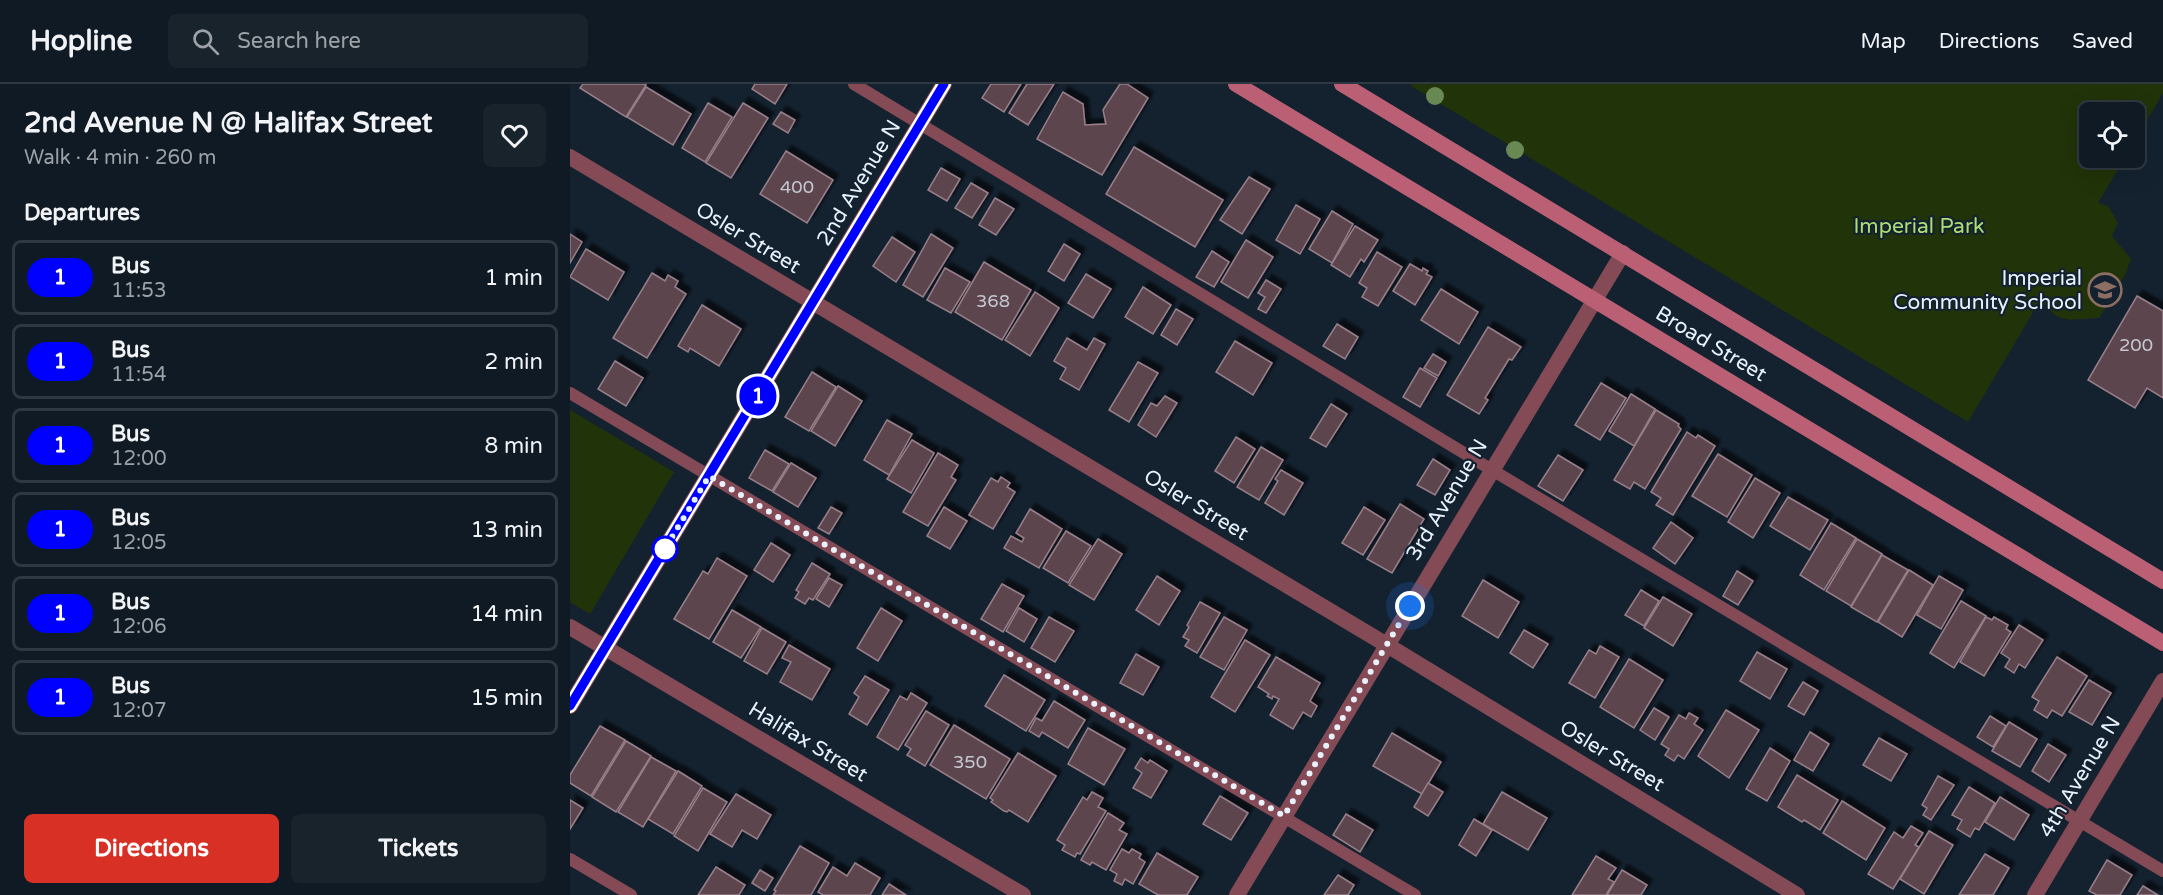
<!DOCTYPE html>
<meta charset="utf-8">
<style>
:root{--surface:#0f1a24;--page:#18232c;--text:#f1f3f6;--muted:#9ba1a6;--line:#2f3841;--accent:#d93025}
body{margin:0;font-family:"Varela Round",sans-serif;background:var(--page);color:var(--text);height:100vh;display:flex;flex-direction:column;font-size:22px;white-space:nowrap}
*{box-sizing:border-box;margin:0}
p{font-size:20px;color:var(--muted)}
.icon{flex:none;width:33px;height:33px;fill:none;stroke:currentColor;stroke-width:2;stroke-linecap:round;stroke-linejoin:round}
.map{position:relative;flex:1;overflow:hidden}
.details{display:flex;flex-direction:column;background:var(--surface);width:570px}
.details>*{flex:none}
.badge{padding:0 12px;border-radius:20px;font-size:21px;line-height:39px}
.controls{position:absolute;left:1509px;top:18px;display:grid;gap:12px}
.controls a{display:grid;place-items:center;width:66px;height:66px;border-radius:9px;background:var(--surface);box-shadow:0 6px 24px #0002,0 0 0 2px var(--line);font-size:30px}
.you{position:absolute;width:30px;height:30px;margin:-15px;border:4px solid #fff;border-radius:50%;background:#1a73e8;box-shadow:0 0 0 9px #1a73e833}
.map>.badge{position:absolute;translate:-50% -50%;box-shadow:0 0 0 3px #fff}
h2{padding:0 24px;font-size:22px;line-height:54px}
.round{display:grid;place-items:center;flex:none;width:63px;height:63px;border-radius:9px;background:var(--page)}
.summary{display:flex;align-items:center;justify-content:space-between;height:102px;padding:0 24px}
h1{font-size:28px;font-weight:700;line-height:45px}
.action{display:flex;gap:12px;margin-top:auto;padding:12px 24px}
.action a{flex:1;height:69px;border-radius:9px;background:var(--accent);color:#fff;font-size:24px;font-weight:700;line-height:69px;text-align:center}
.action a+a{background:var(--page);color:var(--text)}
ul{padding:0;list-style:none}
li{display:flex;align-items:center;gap:18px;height:75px;margin:0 12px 9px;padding:0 12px;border:3px solid var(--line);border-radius:9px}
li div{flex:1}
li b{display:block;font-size:22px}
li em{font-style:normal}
li .badge{min-width:66px;font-weight:700;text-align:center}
header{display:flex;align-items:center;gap:36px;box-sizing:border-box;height:84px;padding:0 30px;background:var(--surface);border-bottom:2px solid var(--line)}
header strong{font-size:28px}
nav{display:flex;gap:33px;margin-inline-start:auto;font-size:21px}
.search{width:420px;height:54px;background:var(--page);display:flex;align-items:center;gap:15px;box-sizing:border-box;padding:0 21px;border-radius:9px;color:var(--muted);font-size:22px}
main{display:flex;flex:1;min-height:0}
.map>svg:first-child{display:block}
.green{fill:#213308}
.building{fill:#5b454e;stroke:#977e88;stroke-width:1.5;filter:url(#shadow)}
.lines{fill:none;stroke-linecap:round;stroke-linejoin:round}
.service{stroke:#844a56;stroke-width:12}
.minor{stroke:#844a56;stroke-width:16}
.secondary{stroke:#bb5f74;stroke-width:16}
.tree{fill:#688954}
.line-casing{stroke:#fff;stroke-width:14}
.line{stroke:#00f;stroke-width:9}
.walk{stroke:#e8f2fc;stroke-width:6;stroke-dasharray:0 10.8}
.stop-dot{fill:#fff;stroke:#00f;stroke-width:3}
.labels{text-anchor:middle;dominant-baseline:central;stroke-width:4.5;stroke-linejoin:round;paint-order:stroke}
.number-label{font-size:18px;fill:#c5c7d0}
.street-label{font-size:21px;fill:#e8f2fc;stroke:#142230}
.park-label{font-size:21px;fill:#acde72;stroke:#142230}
.poi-label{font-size:21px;fill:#e8f2fc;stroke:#142230;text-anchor:end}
</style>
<header>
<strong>Hopline</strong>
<div class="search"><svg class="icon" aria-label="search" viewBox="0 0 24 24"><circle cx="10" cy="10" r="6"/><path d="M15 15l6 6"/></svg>Search here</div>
<nav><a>Map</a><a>Directions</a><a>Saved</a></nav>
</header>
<main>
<section class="details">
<div class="summary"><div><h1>2nd Avenue N @ Halifax Street</h1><p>Walk · 4 min · 260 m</p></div><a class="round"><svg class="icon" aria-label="heart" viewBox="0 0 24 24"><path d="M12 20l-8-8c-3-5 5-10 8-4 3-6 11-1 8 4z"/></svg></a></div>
<h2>Departures</h2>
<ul>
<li><span class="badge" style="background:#00f;color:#fff">1</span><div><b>Bus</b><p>11:53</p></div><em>1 min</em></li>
<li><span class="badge" style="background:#00f;color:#fff">1</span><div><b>Bus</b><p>11:54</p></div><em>2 min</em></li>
<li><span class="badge" style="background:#00f;color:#fff">1</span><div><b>Bus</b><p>12:00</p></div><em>8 min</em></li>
<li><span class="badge" style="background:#00f;color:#fff">1</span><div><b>Bus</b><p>12:05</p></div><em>13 min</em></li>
<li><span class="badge" style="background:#00f;color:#fff">1</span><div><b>Bus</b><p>12:06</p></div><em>14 min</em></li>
<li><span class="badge" style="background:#00f;color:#fff">1</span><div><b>Bus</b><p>12:07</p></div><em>15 min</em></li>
</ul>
<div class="action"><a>Directions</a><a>Tickets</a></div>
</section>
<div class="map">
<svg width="1593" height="811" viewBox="0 0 1593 811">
<defs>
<filter id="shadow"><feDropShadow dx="5.5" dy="-5.5" stdDeviation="1.5" flood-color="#0009"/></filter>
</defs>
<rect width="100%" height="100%" fill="#142230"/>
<g class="green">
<path d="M842,0H1593V9L1565,57L1564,28H1520V74H1555L1528,119L1538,122L1548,139L1542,152L1561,175L1555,191L1529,234C1500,235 1488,242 1471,215L1398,338L841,2Z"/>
<path d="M0,326L104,388L20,530L0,518Z"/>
</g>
<g class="building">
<path d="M13,0H73L76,1L56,33L10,4Z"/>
<path d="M185,0H217L205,20L182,5Z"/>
<path d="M421,0H451L434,28L412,14Z"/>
<path d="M457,0H484L458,41L439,29Z"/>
<path d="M550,0H557L578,14L532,91L467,55L493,8L513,20L515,41L536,40L533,26Z"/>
<path d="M76,3L121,30L103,61L57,33Z"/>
<path d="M138,19L162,33L135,78L112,64Z"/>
<path d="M173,19L198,34L161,94L136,79Z"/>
<path d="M211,28L225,36L218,49L203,40Z"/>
<path d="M564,63L653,116L625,163L536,110Z"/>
<path d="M216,67L263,96L237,139L190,110Z"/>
<path d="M371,84L390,95L377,117L358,106Z"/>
<path d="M679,93L700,105L672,150L650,136Z"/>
<path d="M401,99L418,109L402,134L385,124Z"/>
<path d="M425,114L444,125L426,151L409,141Z"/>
<path d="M726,121L750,135L730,170L706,156Z"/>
<path d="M762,127L783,140L762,179L739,165Z"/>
<path d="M785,142L808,156L794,178L791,175L780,193L761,181Z"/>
<path d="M0,150L12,158L0,179Z"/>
<path d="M361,150L383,164L353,213L333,201Z"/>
<path d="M322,153L345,168L326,198L303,182Z"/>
<path d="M676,156L703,173L678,214L651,198Z"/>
<path d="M494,160L510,170L494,197L478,187Z"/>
<path d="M16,165L54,188L38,216L0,193Z"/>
<path d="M642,167L659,178L644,203L626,193Z"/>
<path d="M807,168L832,183L808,222L792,213L797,204L789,199Z"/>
<path d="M414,178L461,206L432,256L385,228Z"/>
<path d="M840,180L852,187L853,184L858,187L856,190L862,193L845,221L823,207Z"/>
<path d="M375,184L400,198L381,229L357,216Z"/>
<path d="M82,189L95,197L98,191L108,197L105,203L116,210L77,274L43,254Z"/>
<path d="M516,190L541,205L523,234L498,219Z"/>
<path d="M696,196L711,205L696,229L688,225L695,213L688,209Z"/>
<path d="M573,203L601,221L583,250L555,233Z"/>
<path d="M871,205L908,228L889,260L851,236Z"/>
<path d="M465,208L489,224L460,272L435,256Z"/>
<path d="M1567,212L1593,227V314L1577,304L1565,324L1518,296Z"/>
<path d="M132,221L171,245L149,282L120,264L118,268L108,262Z"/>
<path d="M606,225L623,235L607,261L591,251Z"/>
<path d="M767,240L788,253L775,275L753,262Z"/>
<path d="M918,243L951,263L942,276L939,275L915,314L918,316L909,330L877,311Z"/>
<path d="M497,254L517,266L524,254L535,260L509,306L490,295L496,284L484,277Z"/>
<path d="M665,257L702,279L683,311L646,288Z"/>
<path d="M863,270L876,278L868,292L854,284Z"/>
<path d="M45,277L73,294L56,322L28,305Z"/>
<path d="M568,278L588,289L559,338L539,326Z"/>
<path d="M850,284L867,294L850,323L833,313Z"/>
<path d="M242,288L266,303L239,347L215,333Z"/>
<path d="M1031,299L1056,314L1030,356L1005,341Z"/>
<path d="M268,302L292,317L265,362L241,347Z"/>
<path d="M1061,310L1085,325L1064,362L1039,347Z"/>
<path d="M595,312L607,319L586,353L568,341L581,319L587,322Z"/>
<path d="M761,320L777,330L756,363L740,354Z"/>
<path d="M1086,326L1109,340L1108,342L1111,345L1075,405L1064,398L1060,405L1044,396Z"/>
<path d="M317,336L342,350L319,391L294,376Z"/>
<path d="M1117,348L1126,354L1128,351L1145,362L1103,431L1086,421L1091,414L1081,408Z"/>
<path d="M666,353L685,365L664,399L645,387Z"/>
<path d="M342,356L364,369L341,409L317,395Z"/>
<path d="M691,363L713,376L689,416L667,403Z"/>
<path d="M195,366L219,380L202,407L179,394Z"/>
<path d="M368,369L388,381L381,393L386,396L358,442L333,428Z"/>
<path d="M1148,370L1182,391L1157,433L1122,412Z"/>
<path d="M988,371L1013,386L993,417L968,402Z"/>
<path d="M863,375L880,386L865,411L847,401Z"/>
<path d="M221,379L246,394L228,423L203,408Z"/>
<path d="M711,386L733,399L714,431L695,419L708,397L705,395Z"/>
<path d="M431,393L440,399L437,403L445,408L423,445L399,431L421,394L428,398Z"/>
<path d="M1185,394L1210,409L1183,454L1158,438Z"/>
<path d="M1218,413L1258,436L1240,466L1200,442Z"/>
<path d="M830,420L854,435L822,489L797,475Z"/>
<path d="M261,423L272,429L259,450L248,444Z"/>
<path d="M374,423L397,437L380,465L357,452Z"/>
<path d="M794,423L815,436L793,471L772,459Z"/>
<path d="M460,425L492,445L469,484L434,464L441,452L452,458L454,454L446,449Z"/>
<path d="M1101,438L1123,454L1105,480L1083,464Z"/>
<path d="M1261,439L1286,454L1254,506L1230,491Z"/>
<path d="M496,447L521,462L498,499L473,484Z"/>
<path d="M528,455L552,470L524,516L499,501Z"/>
<path d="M1287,455L1312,470L1281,522L1256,507Z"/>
<path d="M201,459L220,471L203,498L184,486Z"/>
<path d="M1312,471L1338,486L1307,538L1281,523Z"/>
<path d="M147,474L177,492L139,555L104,535L133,487L138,490Z"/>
<path d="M242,479L260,490L243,516L239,514L235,520L225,514L229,508L226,506Z"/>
<path d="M1339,486L1363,501L1332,553L1308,538Z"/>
<path d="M1167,487L1183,497L1168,521L1153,512Z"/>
<path d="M587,492L610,507L589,541L566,526Z"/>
<path d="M1369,492L1393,506L1371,545L1347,531Z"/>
<path d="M259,494L272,501L259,523L246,515Z"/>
<path d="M913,496L949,518L928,554L892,532Z"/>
<path d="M432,500L454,512L433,548L411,535Z"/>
<path d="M1071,506L1089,517L1074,542L1055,531Z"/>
<path d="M1093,513L1122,530L1103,562L1074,544Z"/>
<path d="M1391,517L1416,532L1384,584L1360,569Z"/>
<path d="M630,518L650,529L627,569L615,562L619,556L613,553L619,543L617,541Z"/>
<path d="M311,524L332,537L308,577L287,564Z"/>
<path d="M449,524L467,535L454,558L436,547Z"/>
<path d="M162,526L191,543L171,574L143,558Z"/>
<path d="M479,533L504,547L485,578L461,564Z"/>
<path d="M654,533L677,546L654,586L630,573Z"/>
<path d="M1416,533L1422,536L1424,533L1438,541L1436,545L1441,548L1414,592L1390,578Z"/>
<path d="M1449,541L1473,556L1455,584L1449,580L1444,589L1435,583L1440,575L1431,569Z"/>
<path d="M192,544L216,558L197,590L174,577Z"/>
<path d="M954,546L978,560L963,584L940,569Z"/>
<path d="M675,556L700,571L665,628L641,613Z"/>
<path d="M219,561L260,585L242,616L210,598L221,578L212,574Z"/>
<path d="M1030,562L1049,573L1025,614L999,599L1019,566L1026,570Z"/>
<path d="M1187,568L1217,585L1200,615L1170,597Z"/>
<path d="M566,570L589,583L573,611L550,599Z"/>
<path d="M706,573L750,599L740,617L747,622L741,633L733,628L723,645L700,631L709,615L703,612L702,615L697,612L699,610L688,603Z"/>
<path d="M1487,573L1517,592L1492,632L1482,626L1477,634L1464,626L1469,617L1462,613Z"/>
<path d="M1059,575L1093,596L1064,644L1030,623Z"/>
<path d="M434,591L475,616L456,647L415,622Z"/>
<path d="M295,592L319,606L297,641L279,630L289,613L284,609Z"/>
<path d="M1519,596L1541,609L1522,641L1499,628Z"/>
<path d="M1233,598L1248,607L1234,631L1218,622Z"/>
<path d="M341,609L357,619L328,666L307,653L330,612L337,616Z"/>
<path d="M484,617L515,636L498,664L472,648L469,653L459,647L466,634L472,637Z"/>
<path d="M1084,624L1099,633L1085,656L1070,646Z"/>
<path d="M1156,626L1189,646L1159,694L1128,672Z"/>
<path d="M356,627L379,641L355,682L337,671L341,665L335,661Z"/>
<path d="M1119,629L1128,634L1124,640L1133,646L1114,675L1108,671L1104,677L1095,671L1099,665L1091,660L1109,631L1116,635Z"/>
<path d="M1420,632L1436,642L1423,663L1407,653Z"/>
<path d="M1439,638L1467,655L1450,683L1422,667Z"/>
<path d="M384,641L440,675L416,715L360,681Z"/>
<path d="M30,642L55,656L21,712L0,699V691Z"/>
<path d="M518,644L555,665L534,701L498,680Z"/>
<path d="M1240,648L1259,660L1243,687L1224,676Z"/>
<path d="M822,649L871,678L852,710L803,682Z"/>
<path d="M1309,654L1337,670L1321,697L1293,681Z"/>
<path d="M56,657L81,672L46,728L22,713Z"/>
<path d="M1478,660L1496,671L1479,698L1462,687Z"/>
<path d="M1200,664L1220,677L1197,717L1176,705Z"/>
<path d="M448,669L486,692L458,738L439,726L437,728L434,727L421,718L423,716L420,714Z"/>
<path d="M81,673L106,687L73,743L48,728Z"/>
<path d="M571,674L578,679L580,676L597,687L581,714L563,704L572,689L565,684Z"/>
<path d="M108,687L132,702L103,750L78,735Z"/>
<path d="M1227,691L1268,716L1250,746L1234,736L1232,738L1208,723Z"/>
<path d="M1368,692L1384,701L1361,736L1353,731L1357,724L1352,721Z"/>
<path d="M858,699L873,708L858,732L844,723Z"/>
<path d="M1399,703L1425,719L1409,746L1405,744L1400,753L1387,745L1392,736L1382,731Z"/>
<path d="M133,704L157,718L128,767L104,752Z"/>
<path d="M522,708L533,714L528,723L536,727L510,770L507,769L505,773L492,766L495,761L487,756L513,713L517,716Z"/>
<path d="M932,708L977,734L958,766L913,740Z"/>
<path d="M166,710L201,731L187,755L172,746L162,763L140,750Z"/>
<path d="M650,712L678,729L661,756L633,740Z"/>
<path d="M1430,713L1459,731L1444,756L1415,738Z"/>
<path d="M0,716L13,724L0,745Z"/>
<path d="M1272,717L1315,744L1296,776L1253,749Z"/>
<path d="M538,729L554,739L549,746L557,750L536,786L522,778L520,781L511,776Z"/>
<path d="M776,730L803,746L790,768L763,751Z"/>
<path d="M904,735L922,746L906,772L889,761Z"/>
<path d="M1341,742L1353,749L1345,761L1349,763L1323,805L1298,790L1324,748L1333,754Z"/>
<path d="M1359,747L1383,761L1354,810L1330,795Z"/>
<path d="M230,762L259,779L241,811H203L206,807L204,806Z"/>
<path d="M552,765L559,769L562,765L571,770L569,774L575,778L563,800L555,795L552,801L544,797L547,790L540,786Z"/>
<path d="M587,769L628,793L617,811H588L569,800Z"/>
<path d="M1415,770L1439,784L1423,811H1389Z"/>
<path d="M1026,772L1046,784L1038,795L1044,798L1036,811H1002Z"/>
<path d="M1537,776L1562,791L1550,811H1527L1519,807Z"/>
<path d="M285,779L310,794L300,811H253L248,808L263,783L277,792Z"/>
<path d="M146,783L175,801L169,811H128Z"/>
<path d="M190,786L203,794L195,807L182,799Z"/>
<path d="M1052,786L1077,801L1071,811H1037Z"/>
<path d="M768,791L784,801L778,811H754Z"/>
<path d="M319,800L336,811H312Z"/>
<path d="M1573,802L1588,811H1567Z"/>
</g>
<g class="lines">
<g class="service">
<path d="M284,0L922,386L1593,787"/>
<path d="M0,309L845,811"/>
<path d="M0,775L61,811"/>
</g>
<g class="minor">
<path d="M0,73L817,561L1227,811"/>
<path d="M0,543L453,811"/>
<path d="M0,622L374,0"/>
<path d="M667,811L1053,169"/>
<path d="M1465,811L1593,597"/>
</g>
<g class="secondary">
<path d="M666,0L1593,559"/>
<path d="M772,0L1593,497"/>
</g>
</g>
<g class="tree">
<circle cx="865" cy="12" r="9"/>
<circle cx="945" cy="66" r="9"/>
</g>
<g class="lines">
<defs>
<path id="line" d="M0,622L374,0"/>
</defs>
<use href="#line" class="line-casing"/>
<use href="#line" class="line"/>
<path class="walk" d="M95,465L93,468L139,392L714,732L840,522"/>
</g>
<defs>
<symbol id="school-ring" viewBox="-11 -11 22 22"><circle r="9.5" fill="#142230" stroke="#8d6e63" stroke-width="1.5"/><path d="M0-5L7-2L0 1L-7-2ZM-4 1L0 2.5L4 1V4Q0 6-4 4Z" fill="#8d6e63"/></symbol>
</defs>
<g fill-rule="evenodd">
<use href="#school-ring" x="1516" y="187" width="38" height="38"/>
</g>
<circle class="stop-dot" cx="95" cy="465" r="12"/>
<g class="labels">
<g class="number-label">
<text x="227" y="103">400</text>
<text x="423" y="217">368</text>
<text x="1566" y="261">200</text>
<text x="400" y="678">350</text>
</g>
<g class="street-label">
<text transform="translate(289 99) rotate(-59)">2nd Avenue N</text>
<text transform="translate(178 154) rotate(31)">Osler Street</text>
<text transform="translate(1141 260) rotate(31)">Broad Street</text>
<text transform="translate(877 416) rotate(-59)">3rd Avenue N</text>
<text transform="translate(626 421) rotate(31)">Osler Street</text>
<text transform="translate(238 658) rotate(31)">Halifax Street</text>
<text transform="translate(1042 672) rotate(31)">Osler Street</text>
<text transform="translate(1510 693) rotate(-59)">4th Avenue N</text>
</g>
<g class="park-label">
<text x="1349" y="142">Imperial Park</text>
</g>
<g class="poi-label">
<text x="1512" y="194">Imperial<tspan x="1512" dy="24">Community School</tspan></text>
</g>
</g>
</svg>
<div class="controls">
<a><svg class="icon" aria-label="locate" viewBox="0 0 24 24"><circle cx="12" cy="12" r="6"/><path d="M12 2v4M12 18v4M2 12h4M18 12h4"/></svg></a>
</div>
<div class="you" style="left:840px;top:522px"></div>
<b class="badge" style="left:188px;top:312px;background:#00f;color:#fff">1</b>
</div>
</main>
